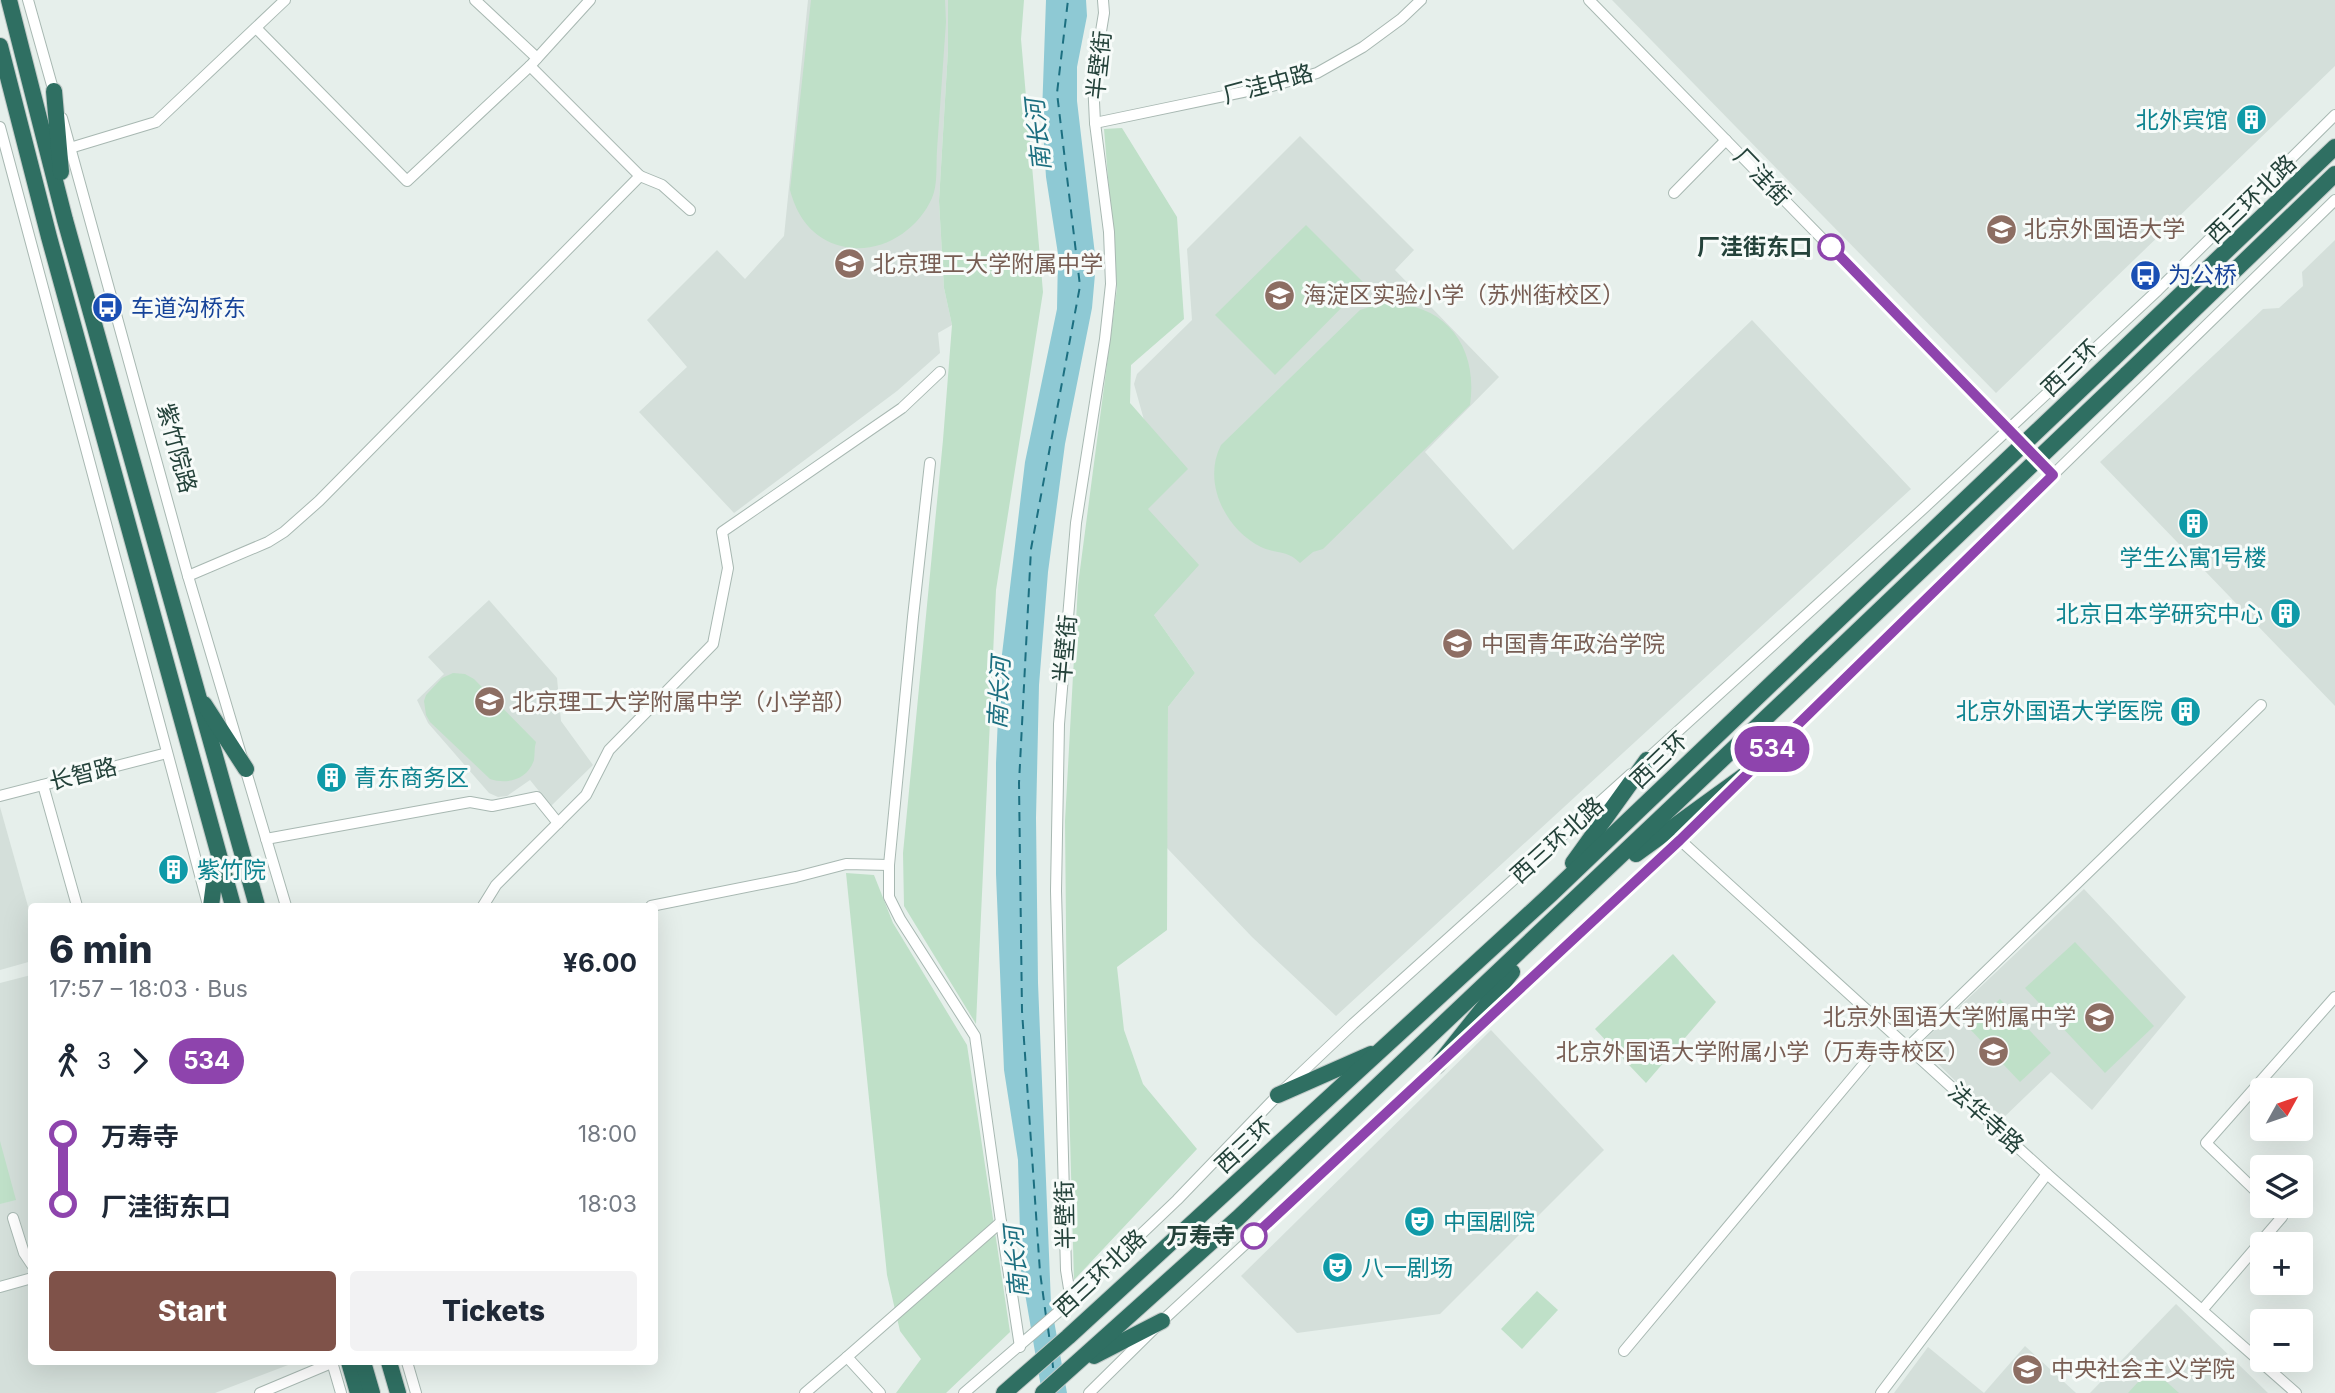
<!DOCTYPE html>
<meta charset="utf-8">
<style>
:root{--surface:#fff;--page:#f2f2f3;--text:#1f2937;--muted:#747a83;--accent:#7f5249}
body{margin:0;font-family:Inter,"Noto Sans SC",sans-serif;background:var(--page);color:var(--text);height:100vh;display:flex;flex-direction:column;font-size:26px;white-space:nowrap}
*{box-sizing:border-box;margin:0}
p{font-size:23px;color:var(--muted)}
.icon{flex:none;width:38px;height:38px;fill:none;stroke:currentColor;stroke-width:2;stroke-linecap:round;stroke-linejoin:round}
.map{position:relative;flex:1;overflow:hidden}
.details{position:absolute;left:28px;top:903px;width:630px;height:462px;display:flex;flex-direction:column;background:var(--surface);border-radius:7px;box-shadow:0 7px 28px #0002}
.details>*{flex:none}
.badge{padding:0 14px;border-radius:23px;font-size:24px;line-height:46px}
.needle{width:46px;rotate:50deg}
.controls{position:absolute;left:2250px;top:1078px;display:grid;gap:14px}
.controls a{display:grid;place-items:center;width:63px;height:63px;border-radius:7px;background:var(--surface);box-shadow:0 7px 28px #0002;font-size:35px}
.map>.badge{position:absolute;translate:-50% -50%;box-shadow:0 0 0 4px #fff}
.legs{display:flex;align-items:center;gap:10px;height:77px;padding:0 21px;font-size:23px}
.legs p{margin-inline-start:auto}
.head{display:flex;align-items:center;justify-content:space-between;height:119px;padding:0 21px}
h1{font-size:38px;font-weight:800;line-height:52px}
.cta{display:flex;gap:14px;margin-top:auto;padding:14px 21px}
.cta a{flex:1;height:80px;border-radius:7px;background:var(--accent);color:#fff;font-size:28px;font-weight:800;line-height:80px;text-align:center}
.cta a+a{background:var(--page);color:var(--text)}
ul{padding:0 21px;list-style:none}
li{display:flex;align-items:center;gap:24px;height:70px;font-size:26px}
li i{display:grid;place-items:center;width:10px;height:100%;margin:0 9px;background:currentColor}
li i::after{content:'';width:18px;height:18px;margin:-9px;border:5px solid;border-radius:50%;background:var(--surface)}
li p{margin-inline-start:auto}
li:first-child i{background:linear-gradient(#0000 50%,currentColor 0)}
li:last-child i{background:linear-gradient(currentColor 50%,#0000 0)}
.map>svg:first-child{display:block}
.built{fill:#d4dfda}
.green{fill:#bfe0c8}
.water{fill:#8ec9d4}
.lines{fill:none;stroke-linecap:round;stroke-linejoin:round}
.ferry{stroke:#1c6f80;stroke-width:2;stroke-dasharray:9 7;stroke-linecap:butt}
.minor-casing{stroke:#a8b8b2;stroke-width:12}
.highway-casing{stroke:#c2cac8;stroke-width:18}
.minor{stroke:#fff;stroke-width:10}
.highway{stroke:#2f6f62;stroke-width:16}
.highway-bridge-casing{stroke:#c2cac8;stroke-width:18;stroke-linecap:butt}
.highway-bridge{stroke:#2f6f62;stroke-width:16}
.line-1-casing{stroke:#fff;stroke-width:16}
.line-1{stroke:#8e44ad;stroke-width:10}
.stop-1-dot{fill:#fff;stroke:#8e44ad;stroke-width:3.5}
.labels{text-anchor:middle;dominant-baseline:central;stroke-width:6;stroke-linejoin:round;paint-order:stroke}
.street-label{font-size:23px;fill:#24423a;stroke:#f7fbf9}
.culture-label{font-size:23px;fill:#0d838f;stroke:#f7fbf9;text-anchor:start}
.education-label{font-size:23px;fill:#785e54;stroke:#f7fbf9;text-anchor:start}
.stop-label{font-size:23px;font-weight:bold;fill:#24423a;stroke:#f7fbf9;text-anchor:end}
.transit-label{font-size:23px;fill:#164399;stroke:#f7fbf9;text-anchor:start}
.water-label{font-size:24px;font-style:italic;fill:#1c6f80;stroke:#f7fbf9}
</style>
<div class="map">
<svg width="2335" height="1393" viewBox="0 0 2335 1393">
<rect width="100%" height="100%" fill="#e6efeb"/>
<g class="built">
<path d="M808,0H948V50L939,201L944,288L952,325L938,333L940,353L897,391L734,513L639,412L687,367L647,320L717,250L745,279L784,236Z"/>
<path d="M1612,0H2335V66L1996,393Z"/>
<path d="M1300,136L1414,250L1395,270L1499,377L1425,452L1513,550L1752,320L1911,489L1336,1016L1252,937L1167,848L1168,707L1195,673L1154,615L1147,509L1157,435L1144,420L1134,384L1137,374L1192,320L1187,249Z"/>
<path d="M2335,240V706L2100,462L2263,309L2279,308L2303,286L2302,272Z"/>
<path d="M489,600L557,678L561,721L593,765L551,806L530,780L507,796L498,797L489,793L428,723L417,700L444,674L428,657Z"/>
<path d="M0,807L31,917L32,961L0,970Z"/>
<path d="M2084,889L2186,997L2092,1110L2051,1072L1998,1123L1919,1045Z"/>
<path d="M31,975L32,1362H296L215,1393H0V983Z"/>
<path d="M1491,1030L1604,1150L1440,1314L1297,1333L1241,1276Z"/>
<path d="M2176,1304L2268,1393H2090Z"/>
<path d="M2025,1346L2076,1393H1984Z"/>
<path d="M1928,1347L1984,1393H1894Z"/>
</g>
<g class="green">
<path d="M811,0H945L946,22C943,65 940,107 937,150C936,164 938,185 932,198C917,232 878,256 841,246C813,239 797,217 790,190Z"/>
<path d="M948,0H1024L1021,39L1043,292L996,590L976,1024L904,906L903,853L943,440L952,325L944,288L939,201L948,50Z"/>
<path d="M1122,128L1177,217L1184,319L1131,365L1130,403L1188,469L1148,509L1199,565L1154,615L1195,673L1168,707L1167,930L1117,967L1124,1030L1143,1084L1197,1149L1074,1280L1067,1028L1065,821L1078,585L1117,288L1104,129Z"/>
<path d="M1306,225L1365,284L1275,375L1215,315Z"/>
<path d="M1379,304C1442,299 1479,344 1470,405L1323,549L1313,552L1300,563C1288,550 1276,554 1261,547C1225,529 1202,482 1221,445L1360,310Z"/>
<path d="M453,673L465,674L474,679L536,742C534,748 535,754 534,760C528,779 508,785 490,779L430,722L426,715L424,701L426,695L442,678Z"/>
<path d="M846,873L874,875L893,923L967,1045L1010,1332L946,1393H896L921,1359L900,1331L887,1275Z"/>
<path d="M2075,942L2154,1026L2105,1073L2025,988Z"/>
<path d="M1673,954L1716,1002L1646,1083L1595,1029Z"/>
<path d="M2000,999L2051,1053L2020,1082L1969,1028Z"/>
<path d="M0,1141L16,1200L0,1204Z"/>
<path d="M1537,1291L1558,1310L1522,1349L1501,1329Z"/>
<path d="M2151,1368L2179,1393H2128Z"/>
</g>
<path class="water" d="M1046,0H1086L1087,16L1077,67V101L1096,263L1092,308L1065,444L1048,572L1039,685L1036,818L1038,983L1051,1304L1067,1393H1042L1021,1270L1018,1160L1004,1070L996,874V763L1000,671L1025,462L1057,309L1058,254L1046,177L1042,114Z"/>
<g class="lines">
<g class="ferry">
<path d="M1046,1316L1040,1272L1022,1011L1019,783L1031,549L1080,286L1057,93L1068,0"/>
<path d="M1048,1328L1050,1343"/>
<path d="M1052,1359L1054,1375"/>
</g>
<defs>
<g id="minor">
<path d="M28,0L55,96"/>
<path d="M475,0L537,58"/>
<path d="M1589,0L2053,475"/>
<path d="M530,66L590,0"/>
<path d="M62,118L188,576L286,906"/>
<path d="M1095,123L1272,86L1317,73L1363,47L1401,19L1421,0"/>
<path d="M0,127L208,905"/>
<path d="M70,148L156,122L285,0"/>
<path d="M640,176L662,185L690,210"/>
<path d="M1674,193L1726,140"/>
<path d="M930,463L913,617L889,865V897L900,919L975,1036L1001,1222"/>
<path d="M188,576L268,542L284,532L319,501L640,176L530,66L407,181L256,28"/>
<path d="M1643,763L1925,507L2158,290L2335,115"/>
<path d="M1741,779L2335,200"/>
<path d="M43,785L77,906"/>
<path d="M0,796L167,753"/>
<path d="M266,839L470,802L492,806L537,797L558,823"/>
<path d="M1680,840L2047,1174L2296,1393"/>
<path d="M483,906L496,885L586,795L609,750L713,644L728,568L722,532L902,408L940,372"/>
<path d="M651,906L796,877L846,864L889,865"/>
<path d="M1466,1039L1717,803"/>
<path d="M1908,1047L2261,705"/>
<path d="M2263,1198L2206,1143L2335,997"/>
<path d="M13,1218L24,1253L32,1265"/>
<path d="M0,1287L32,1278"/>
<path d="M1071,1301L1066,1270L1056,891L1059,724L1076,523L1105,339L1111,284L1109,232L1095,123L1093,80L1104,13L1103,0"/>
<path d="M2203,1309L2282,1217L2271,1206"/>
<path d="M1624,1351L1869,1058"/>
<path d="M332,1362L341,1393"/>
<path d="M407,1362L416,1393"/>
<path d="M260,1393L334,1362"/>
<path d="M805,1393L847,1357"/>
<path d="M880,1393L847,1357L1001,1222L1020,1347"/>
<path d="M964,1393L1071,1301L1177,1200L1278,1095L1353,1024L1631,774"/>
<path d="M1089,1393L1162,1321L1442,1062"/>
<path d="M1881,1393L2047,1174"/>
</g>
<g id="highway">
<path d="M9,0L65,220L257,906"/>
<path d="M0,46L49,237L233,906"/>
<path d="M54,91L61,172"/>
<path d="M2113,359L2335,147"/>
<path d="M2126,375L2335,174"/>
<path d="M204,704L246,769"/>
<path d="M1636,854L1745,775"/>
<path d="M1573,863L1647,760"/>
<path d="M211,906L217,860"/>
<path d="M1437,1066L1512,972"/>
<path d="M1278,1095L1371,1054"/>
<path d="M1094,1356L1162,1321"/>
<path d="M349,1362L358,1393"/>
<path d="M363,1362L372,1393"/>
<path d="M389,1362L398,1393"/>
<path d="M1004,1393L1068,1337L1551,894L1812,645"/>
<path d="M1043,1393L1238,1218L1826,661"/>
</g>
</defs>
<use href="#minor" class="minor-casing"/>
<use href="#highway" class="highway-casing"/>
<use href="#minor" class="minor"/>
<use href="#highway" class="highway"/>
<defs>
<g id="highway-bridge">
<path d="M1812,645L2113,359"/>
<path d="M1826,661L2126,375"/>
</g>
</defs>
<use href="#highway-bridge" class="highway-bridge-casing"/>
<use href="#highway-bridge" class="highway-bridge"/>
</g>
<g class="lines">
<defs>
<path id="line-1" d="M1254,1236L1680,840L2053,475L1831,247"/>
</defs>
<use href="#line-1" class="line-1-casing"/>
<use href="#line-1" class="line-1"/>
</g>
<defs>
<symbol id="building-disc" viewBox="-11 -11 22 22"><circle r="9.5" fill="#0f9aa8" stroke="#f7fbf9"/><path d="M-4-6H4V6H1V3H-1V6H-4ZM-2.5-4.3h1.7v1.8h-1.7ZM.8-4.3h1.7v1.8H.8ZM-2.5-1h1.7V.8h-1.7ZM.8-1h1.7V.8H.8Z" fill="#fff"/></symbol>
<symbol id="university-disc" viewBox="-11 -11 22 22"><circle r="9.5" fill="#8d6e63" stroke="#f7fbf9"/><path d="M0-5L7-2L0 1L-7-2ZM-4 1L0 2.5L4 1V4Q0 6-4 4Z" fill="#fff"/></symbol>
<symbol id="school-disc" viewBox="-11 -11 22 22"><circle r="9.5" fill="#8d6e63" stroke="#f7fbf9"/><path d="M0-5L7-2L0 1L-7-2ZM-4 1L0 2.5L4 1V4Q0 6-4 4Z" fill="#fff"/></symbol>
<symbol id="bus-disc" viewBox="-11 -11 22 22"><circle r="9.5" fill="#1a4fb4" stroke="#f7fbf9"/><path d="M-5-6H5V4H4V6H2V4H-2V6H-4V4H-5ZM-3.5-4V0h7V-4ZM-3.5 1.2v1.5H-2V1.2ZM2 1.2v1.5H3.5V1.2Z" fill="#fff"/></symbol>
<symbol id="theatre-disc" viewBox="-11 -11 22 22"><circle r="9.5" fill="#0f9aa8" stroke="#f7fbf9"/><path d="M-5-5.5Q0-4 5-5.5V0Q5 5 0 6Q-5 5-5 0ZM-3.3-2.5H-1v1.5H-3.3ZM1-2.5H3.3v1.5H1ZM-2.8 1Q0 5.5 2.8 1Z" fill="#fff"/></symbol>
</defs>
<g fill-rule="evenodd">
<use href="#building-disc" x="2234" y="102" width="35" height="35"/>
<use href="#university-disc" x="1984" y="212" width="35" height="35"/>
<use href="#school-disc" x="832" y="246" width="35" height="35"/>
<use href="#bus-disc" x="2128" y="258" width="35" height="35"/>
<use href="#school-disc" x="1262" y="278" width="35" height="35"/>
<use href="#bus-disc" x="90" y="290" width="35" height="35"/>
<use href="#building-disc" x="2176" y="506" width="35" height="35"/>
<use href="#building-disc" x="2268" y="596" width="35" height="35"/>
<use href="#university-disc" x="1440" y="626" width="35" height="35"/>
<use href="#school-disc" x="472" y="684" width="35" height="35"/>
<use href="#building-disc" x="2168" y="694" width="35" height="35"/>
<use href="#building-disc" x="314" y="760" width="35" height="35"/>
<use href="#building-disc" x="156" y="852" width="35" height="35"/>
<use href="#school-disc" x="2082" y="1000" width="35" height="35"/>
<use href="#school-disc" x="1976" y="1034" width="35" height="35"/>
<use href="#theatre-disc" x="1402" y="1204" width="35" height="35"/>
<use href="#theatre-disc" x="1320" y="1250" width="35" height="35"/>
<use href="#university-disc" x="2010" y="1352" width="35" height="35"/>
</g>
<g class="stop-1-dot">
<circle cx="1831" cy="247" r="12"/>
<circle cx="1254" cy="1236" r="12"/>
</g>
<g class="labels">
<g class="street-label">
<text transform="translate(1099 65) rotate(-84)">半壁街</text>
<text transform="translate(1268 84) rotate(-15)">厂洼中路</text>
<text transform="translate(1762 177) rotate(46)">厂洼街</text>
<text transform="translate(2251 199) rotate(-44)">西三环北路</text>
<text transform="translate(2070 368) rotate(-44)">西三环</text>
<text transform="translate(177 448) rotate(75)">紫竹院路</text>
<text transform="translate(1065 649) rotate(-85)">半壁街</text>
<text transform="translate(1659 760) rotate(-44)">西三环</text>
<text transform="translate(83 774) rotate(-14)">长智路</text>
<text transform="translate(1557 840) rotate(-42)">西三环北路</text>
<text transform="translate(1986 1118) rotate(42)">法华寺路</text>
<text transform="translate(1244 1145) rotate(-43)">西三环</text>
<text transform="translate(1065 1215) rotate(-91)">半壁街</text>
<text transform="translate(1100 1273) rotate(-43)">西三环北路</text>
</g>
<g class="culture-label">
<text x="2228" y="120" text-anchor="end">北外宾馆</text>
<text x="2193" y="558" text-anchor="middle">学生公寓1号楼</text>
<text x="2263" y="614" text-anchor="end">北京日本学研究中心</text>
<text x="2163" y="711" text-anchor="end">北京外国语大学医院</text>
<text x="354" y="778">青东商务区</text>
<text x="197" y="870">紫竹院</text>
<text x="1443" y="1222">中国剧院</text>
<text x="1361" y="1268">八一剧场</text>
</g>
<g class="education-label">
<text x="2024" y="229">北京外国语大学</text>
<text x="873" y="264">北京理工大学附属中学</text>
<text x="1303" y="295">海淀区实验小学（苏州街校区）</text>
<text x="1481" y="644">中国青年政治学院</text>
<text x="512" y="702">北京理工大学附属中学（小学部）</text>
<text x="2076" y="1017" text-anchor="end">北京外国语大学附属中学</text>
<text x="1970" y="1052" text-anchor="end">北京外国语大学附属小学（万寿寺校区）</text>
<text x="2051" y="1369">中央社会主义学院</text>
</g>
<g class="stop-label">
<text x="1812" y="247">厂洼街东口</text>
<text x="1235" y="1236">万寿寺</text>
</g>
<g class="transit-label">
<text x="2168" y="275">为公桥</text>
<text x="131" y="308">车道沟桥东</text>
</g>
<g class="water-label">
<text transform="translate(1038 135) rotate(-96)">南长河</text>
<text transform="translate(999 693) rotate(-87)">南长河</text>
<text transform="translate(1016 1262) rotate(-95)">南长河</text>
</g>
</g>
</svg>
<div class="controls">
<a><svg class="needle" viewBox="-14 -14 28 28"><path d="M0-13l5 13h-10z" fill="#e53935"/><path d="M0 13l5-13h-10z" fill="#747a83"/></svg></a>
<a><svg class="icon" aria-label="layers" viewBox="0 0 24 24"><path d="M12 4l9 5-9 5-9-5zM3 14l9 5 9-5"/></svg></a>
<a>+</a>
<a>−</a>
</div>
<b class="badge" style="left:1772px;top:749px;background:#8e44ad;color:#fff">534</b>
<section class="details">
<div class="head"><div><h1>6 min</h1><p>17:57 – 18:03 · Bus</p></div><b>¥6.00</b></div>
<div class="legs"><svg class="icon" aria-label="walk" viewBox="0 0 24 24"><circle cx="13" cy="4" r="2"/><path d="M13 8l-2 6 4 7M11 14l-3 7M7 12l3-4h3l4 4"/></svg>3<svg class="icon" aria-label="forward" viewBox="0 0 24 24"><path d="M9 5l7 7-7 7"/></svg><b class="badge" style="background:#8e44ad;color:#fff">534</b></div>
<ul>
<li><i style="color:#8e44ad"></i><b>万寿寺</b><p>18:00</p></li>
<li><i style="color:#8e44ad"></i><b>厂洼街东口</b><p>18:03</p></li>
</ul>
<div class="cta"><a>Start</a><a>Tickets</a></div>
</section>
</div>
